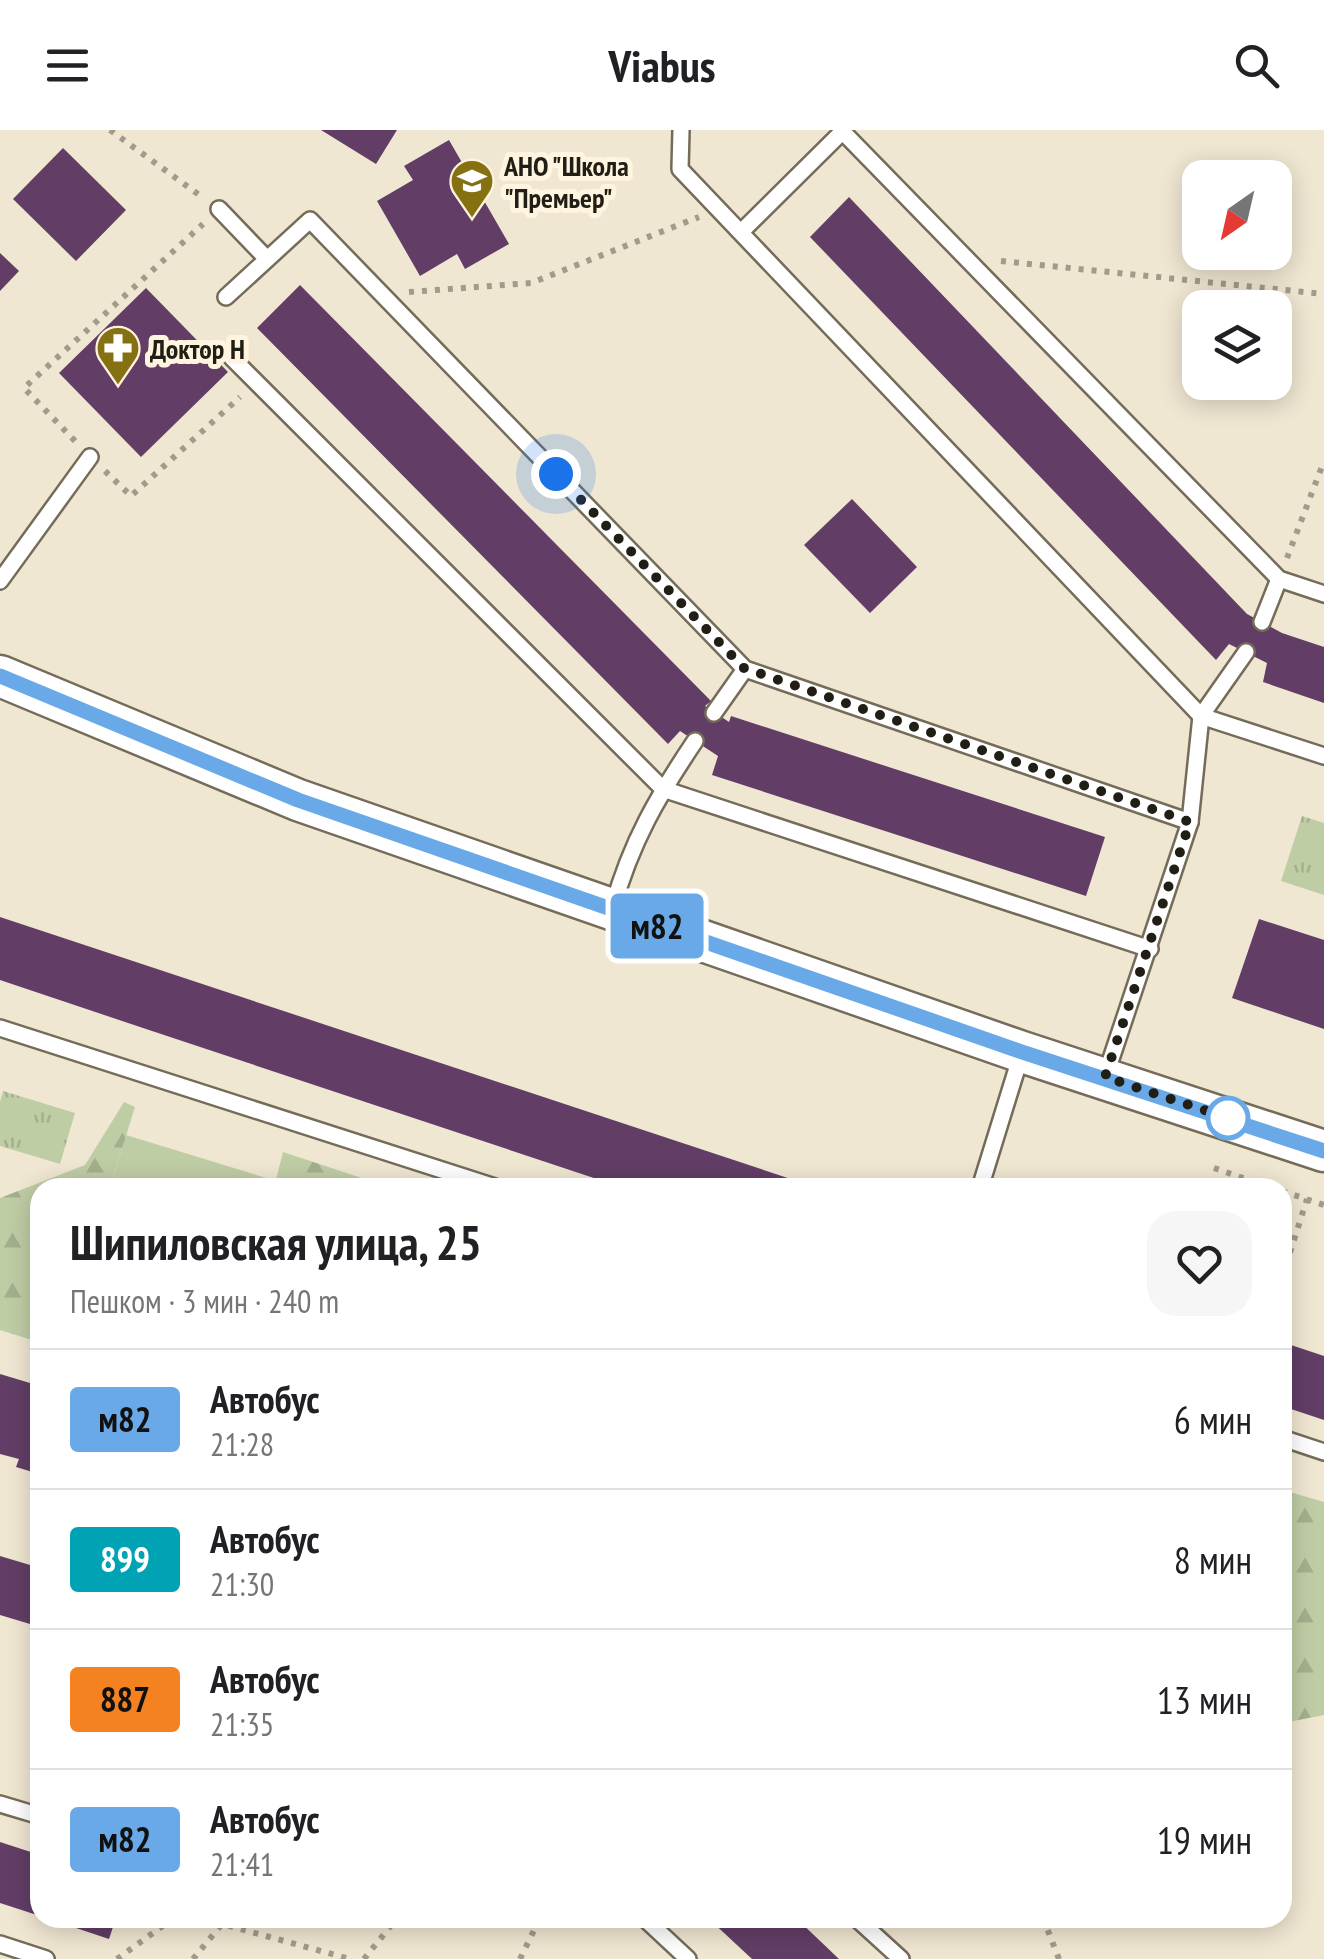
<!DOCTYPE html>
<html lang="ru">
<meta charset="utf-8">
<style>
:root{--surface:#fff;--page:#f6f6f6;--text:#202124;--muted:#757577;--line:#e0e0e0}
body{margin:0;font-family:"PT Sans Narrow",sans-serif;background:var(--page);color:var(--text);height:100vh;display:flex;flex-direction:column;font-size:38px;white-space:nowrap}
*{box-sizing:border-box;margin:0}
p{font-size:32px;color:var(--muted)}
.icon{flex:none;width:55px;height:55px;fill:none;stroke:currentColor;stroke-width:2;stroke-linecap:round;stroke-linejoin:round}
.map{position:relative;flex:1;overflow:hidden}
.drawer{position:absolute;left:30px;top:1048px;width:1262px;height:750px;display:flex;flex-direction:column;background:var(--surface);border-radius:30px;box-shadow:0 5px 25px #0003}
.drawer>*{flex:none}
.badge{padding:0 20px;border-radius:8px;font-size:35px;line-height:65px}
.needle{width:65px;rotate:214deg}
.buttons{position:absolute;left:1182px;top:30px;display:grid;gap:20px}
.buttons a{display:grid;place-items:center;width:110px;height:110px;border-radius:20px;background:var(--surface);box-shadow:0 5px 25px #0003;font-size:50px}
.you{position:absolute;width:50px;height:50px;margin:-25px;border:8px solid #fff;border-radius:50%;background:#1a73e8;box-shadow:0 0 0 15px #1a73e833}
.map>.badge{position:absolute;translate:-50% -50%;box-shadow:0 0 0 5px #fff}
.round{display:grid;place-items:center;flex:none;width:105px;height:105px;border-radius:30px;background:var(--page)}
.head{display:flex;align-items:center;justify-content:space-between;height:170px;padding:0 40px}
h1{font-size:48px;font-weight:600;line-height:75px}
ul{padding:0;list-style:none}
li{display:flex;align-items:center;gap:30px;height:140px;padding:0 40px;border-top:2px solid var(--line)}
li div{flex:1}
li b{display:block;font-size:38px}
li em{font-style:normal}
li .badge{min-width:110px;font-weight:700;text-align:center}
header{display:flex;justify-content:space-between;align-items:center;height:130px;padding:0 40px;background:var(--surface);font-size:45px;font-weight:600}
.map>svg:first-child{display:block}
.grass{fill:#bfcda5}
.forest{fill:url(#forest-firs)}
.park{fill:url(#park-tufts)}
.building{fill:#623e66}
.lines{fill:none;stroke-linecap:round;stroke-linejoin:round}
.service-casing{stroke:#746c59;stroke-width:20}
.secondary-casing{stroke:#746c59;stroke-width:45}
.path{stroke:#a29b8b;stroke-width:6;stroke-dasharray:5 8;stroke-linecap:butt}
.service{stroke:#fff;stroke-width:15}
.secondary{stroke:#fff;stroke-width:40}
.line-casing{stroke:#fff;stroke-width:22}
.line{stroke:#69a9e7;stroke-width:15}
.walk{stroke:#211e16;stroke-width:10;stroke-dasharray:0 18}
.stop-dot{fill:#fff;stroke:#69a9e7;stroke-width:5}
.labels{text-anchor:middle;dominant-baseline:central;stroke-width:10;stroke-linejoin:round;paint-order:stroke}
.poi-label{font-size:28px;font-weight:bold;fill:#211e16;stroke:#fef4df;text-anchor:start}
</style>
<header><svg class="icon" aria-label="menu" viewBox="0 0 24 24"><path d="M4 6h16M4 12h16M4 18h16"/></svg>Viabus<svg class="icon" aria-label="search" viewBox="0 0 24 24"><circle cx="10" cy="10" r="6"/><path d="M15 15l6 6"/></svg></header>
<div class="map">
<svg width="1324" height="1829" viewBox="0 0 1324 1829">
<defs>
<pattern id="forest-firs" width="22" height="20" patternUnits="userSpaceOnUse" patternTransform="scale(2.5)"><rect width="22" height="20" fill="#bfcda5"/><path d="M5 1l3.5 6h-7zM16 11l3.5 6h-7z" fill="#a4b08d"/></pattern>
<pattern id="park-tufts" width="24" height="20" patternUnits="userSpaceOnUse" patternTransform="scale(2.5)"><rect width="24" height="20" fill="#bfcda5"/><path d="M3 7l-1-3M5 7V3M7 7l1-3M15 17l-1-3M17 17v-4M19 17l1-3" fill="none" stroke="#a4b08d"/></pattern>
</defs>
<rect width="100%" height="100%" fill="#f0e7d2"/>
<path class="grass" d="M126,1005L276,1051L274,1058H110Z"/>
<g class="forest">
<path d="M124,972L135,977L110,1057L40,1058V1207L35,1211L0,1200V1068L85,1035Z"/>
<path d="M283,1022L389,1057H274Z"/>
<path d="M1283,1360L1324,1372V1585L1283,1593Z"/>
</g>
<g class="park">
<path d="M1302,686L1324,693V765L1281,751Z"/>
<path d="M3,961L75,983L60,1034L0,1016V972Z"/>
</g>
<g class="building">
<path d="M321,0H397L376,34Z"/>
<path d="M449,10L509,114L465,139L457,124L420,146L377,71L413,50L404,36Z"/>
<path d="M63,18L126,80L76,131L13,69Z"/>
<path d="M849,67L1247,484L1282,503L1324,517V573L1263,552L1267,533L1229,514L1216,530L810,107Z"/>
<path d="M0,123L19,141L0,161Z"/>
<path d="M300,155L711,571L705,576L729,592L731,586L1105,707L1086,766L712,645L718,626L680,601L668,614L257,198Z"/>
<path d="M146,158L228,242L141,327L59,243Z"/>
<path d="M852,369L917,437L870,483L804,415Z"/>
<path d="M0,787L815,1057V1058H624L143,898L0,850Z"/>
<path d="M1259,789L1324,810V899L1232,868Z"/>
<path d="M1282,1212L1324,1226V1290L1282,1276Z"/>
<path d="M0,1244L40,1256V1333L36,1343L16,1337L19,1329L0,1324Z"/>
<path d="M0,1426L40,1438V1497L0,1485Z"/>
<path d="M0,1712L40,1725V1786L0,1773Z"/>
<path d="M46,1788H116L109,1809Z"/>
<path d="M708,1788H796L839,1829H752Z"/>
</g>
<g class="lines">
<defs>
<g id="service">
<path d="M681,0L680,39L1201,586L1324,626"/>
<path d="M844,3L1279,449L1324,464"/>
<path d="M219,79L267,129"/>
<path d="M741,102L844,0"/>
<path d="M226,167L310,90L745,539L1190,692"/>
<path d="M232,228L663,659L1150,819"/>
<path d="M0,451L90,327"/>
<path d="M1262,492L1279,449"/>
<path d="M714,583L745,539"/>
<path d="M613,777C631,712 658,666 695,611"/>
<path d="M0,898L498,1058"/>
<path d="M1105,947L1190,692L1201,586L1246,522"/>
<path d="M980,1058L1022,922"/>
<path d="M1282,1308L1324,1322"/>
<path d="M0,1674L40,1686"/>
<path d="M644,1788L688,1829"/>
<path d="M856,1788L901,1829"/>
<path d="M0,1814L46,1829"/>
</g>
<path id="secondary" d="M0,546L298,670L1022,922L1324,1021"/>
</defs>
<use href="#service" class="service-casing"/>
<use href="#secondary" class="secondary-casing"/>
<g class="path">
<path d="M110,0L202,67"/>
<path d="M1001,131L1324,164"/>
<path d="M409,162L531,153L699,87"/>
<path d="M75,311L24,258L203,94"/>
<path d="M105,341L131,366L240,267"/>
<path d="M1287,428L1324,331"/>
<path d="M1214,1038L1272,1058"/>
<path d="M1282,1061L1324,1075"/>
<path d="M1286,1135L1307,1069"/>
<path d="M1043,1788L1059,1829"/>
<path d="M117,1829L164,1795L166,1788"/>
<path d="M193,1829L222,1794L350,1829"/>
<path d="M364,1829L397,1788"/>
<path d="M520,1829L540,1788"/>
</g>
<use href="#service" class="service"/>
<use href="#secondary" class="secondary"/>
</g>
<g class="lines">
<defs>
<path id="line" d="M0,546L298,670L1022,922L1324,1021"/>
</defs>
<use href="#line" class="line-casing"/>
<use href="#line" class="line"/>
<path class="walk" d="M556,344L744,538L1190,692L1105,947L1228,988"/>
</g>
<defs>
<symbol id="school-pin" viewBox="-11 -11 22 30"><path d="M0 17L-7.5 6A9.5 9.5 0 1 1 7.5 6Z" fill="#857111" stroke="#fef4df"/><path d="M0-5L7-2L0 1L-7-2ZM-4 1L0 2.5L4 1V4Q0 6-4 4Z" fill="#fff"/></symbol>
<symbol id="pharmacy-pin" viewBox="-11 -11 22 30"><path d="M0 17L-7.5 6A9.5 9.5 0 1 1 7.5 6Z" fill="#857111" stroke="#fef4df"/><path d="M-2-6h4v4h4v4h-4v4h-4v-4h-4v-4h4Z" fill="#fff"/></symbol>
</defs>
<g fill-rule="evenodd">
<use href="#school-pin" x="447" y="26" width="50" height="68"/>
<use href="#pharmacy-pin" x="93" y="193" width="50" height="68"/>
</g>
<circle class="stop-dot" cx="1228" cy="988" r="20"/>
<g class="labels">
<g class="poi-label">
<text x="504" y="35">АНО "Школа<tspan x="504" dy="32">"Премьер"</tspan></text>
<text x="150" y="218">Доктор Н</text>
</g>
</g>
</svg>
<div class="buttons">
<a><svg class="needle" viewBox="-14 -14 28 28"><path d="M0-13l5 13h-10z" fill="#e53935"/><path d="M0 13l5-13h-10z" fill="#757577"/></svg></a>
<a><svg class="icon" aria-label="layers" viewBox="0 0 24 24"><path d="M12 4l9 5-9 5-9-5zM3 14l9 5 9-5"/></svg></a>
</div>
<div class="you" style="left:556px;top:344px"></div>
<b class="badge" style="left:657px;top:796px;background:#69a9e7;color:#111">м82</b>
<section class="drawer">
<div class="head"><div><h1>Шипиловская улица, 25</h1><p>Пешком · 3 мин · 240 m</p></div><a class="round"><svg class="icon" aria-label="heart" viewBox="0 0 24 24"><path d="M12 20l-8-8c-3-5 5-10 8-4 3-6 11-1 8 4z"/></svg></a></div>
<ul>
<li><span class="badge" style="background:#69a9e7;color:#111">м82</span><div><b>Автобус</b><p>21:28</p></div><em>6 мин</em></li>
<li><span class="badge" style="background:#00a3b4;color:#fff">899</span><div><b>Автобус</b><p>21:30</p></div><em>8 мин</em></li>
<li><span class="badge" style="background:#f58220;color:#111">887</span><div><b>Автобус</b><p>21:35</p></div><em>13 мин</em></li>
<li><span class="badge" style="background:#69a9e7;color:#111">м82</span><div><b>Автобус</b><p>21:41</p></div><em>19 мин</em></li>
</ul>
</section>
</div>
